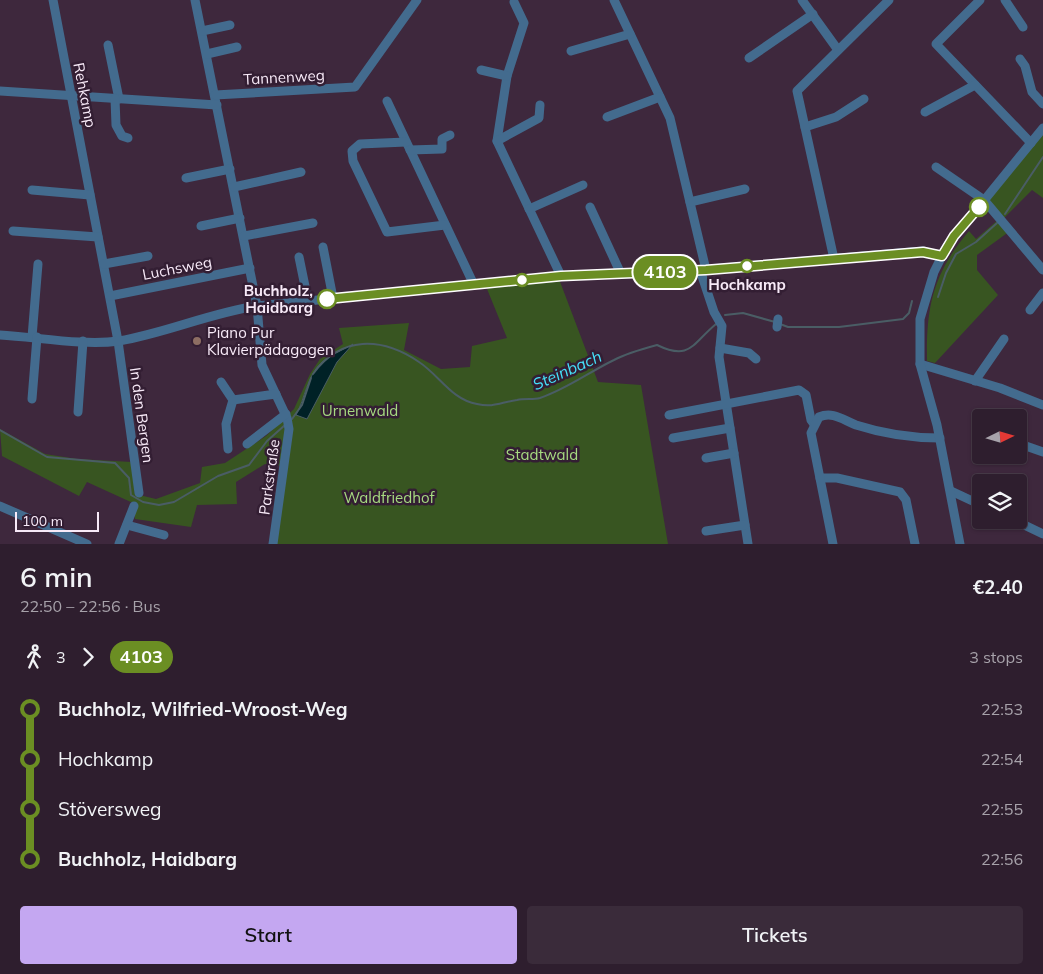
<!DOCTYPE html>
<meta charset="utf-8">
<style>
:root{--surface:#2e1e2e;--page:#3a2b3a;--text:#f1f3f6;--muted:#a7a2aa;--line:#493c4a;--accent:#c4a7f1}
body{margin:0;font-family:Mulish,sans-serif;background:var(--page);color:var(--text);height:100vh;display:flex;flex-direction:column;font-size:19px;white-space:nowrap}
*{box-sizing:border-box;margin:0}
p{font-size:16px;color:var(--muted)}
.icon{flex:none;width:28px;height:28px;fill:none;stroke:currentColor;stroke-width:2;stroke-linecap:round;stroke-linejoin:round}
.map{position:relative;height:544px;overflow:hidden}
.side{display:flex;flex-direction:column;background:var(--surface);flex:1}
.side>*{flex:none}
.badge{padding:0 10px;border-radius:16px;font-size:18px;line-height:32px}
.needle{width:32px;rotate:85deg}
.fabs{position:absolute;left:972px;top:409px;display:grid;gap:10px}
.fabs a{display:grid;place-items:center;width:55px;height:55px;border-radius:5px;background:var(--surface);box-shadow:0 1px 4px #0004,0 0 0 1px var(--line);font-size:25px}
.scale{position:absolute;left:15px;bottom:12px;width:84px;box-sizing:border-box;padding-left:5px;border:2px solid #f8eaf8;border-top:0;font-size:14px;line-height:18px;white-space:nowrap;color:#f8eaf8;-webkit-text-stroke:4px #331e33;paint-order:stroke}
.map>.badge{position:absolute;translate:-50% -50%;box-shadow:0 0 0 2px #fff}
.legs{display:flex;align-items:center;gap:8px;height:55px;padding:0 20px;font-size:16px}
.legs p{margin-inline-start:auto}
.headline{display:flex;align-items:center;justify-content:space-between;height:85px;padding:0 20px}
h1{font-size:28px;font-weight:600;line-height:38px}
.primary-button{display:flex;gap:10px;margin-top:auto;padding:10px 20px}
.primary-button a{flex:1;height:58px;border-radius:5px;background:var(--accent);color:#111;font-size:20px;font-weight:600;line-height:58px;text-align:center}
.primary-button a+a{background:var(--page);color:var(--text)}
ul{padding:0 20px;list-style:none}
li{display:flex;align-items:center;gap:18px;height:50px;font-size:19px}
li i{display:grid;place-items:center;width:8px;height:100%;margin:0 6px;background:currentColor}
li i::after{content:'';width:12px;height:12px;margin:-6px;border:4px solid;border-radius:50%;background:var(--surface)}
li p{margin-inline-start:auto}
li:first-child i{background:linear-gradient(#0000 50%,currentColor 0)}
li:last-child i{background:linear-gradient(currentColor 50%,#0000 0)}
.map>svg:first-child{display:block}
.green{fill:#385521}
.water{fill:#002126;stroke:#4a5d65}
.lines{fill:none;stroke-linecap:round;stroke-linejoin:round}
.stream{stroke:#4a5d65;stroke-width:2}
.minor{stroke:#436b8e;stroke-width:9}
.line-1-casing{stroke:#fff;stroke-width:11}
.line-1{stroke:#6b8e23;stroke-width:8}
.stop-1-dot{fill:#fff;stroke:#6b8e23;stroke-width:2.5}
.education-dot{fill:#8d6e63;stroke:#331e33;stroke-width:2}
.labels{text-anchor:middle;dominant-baseline:central;stroke-width:5;stroke-linejoin:round;paint-order:stroke}
.street-label{font-size:15px;fill:#f8eaf8;stroke:#331e33}
.stop-label{font-size:15px;font-weight:bold;fill:#f8eaf8;stroke:#331e33}
.poi-label{font-size:15px;fill:#f8eaf8;stroke:#331e33;text-anchor:start}
.park-label{font-size:15px;fill:#a6da81;stroke:#331e33}
.water-label{font-size:16px;font-style:italic;fill:#46e1f9;stroke:#331e33}
</style>
<div class="map">
<svg width="1043" height="544" viewBox="0 0 1043 544">
<rect width="100%" height="100%" fill="#3e283d"/>
<g class="green">
<path d="M1043,128V198L1032,190L1002,220L984,200Z"/>
<path d="M999,219L1010,231L977,255V270L998,295L935,363L927,361C926,307 933,273 969,231L976,239Z"/>
<path d="M559,279L598,382L641,385L668,544H273L284,466L265,464L236,482L237,504L197,505L191,527L135,519L133,503L87,482L79,496L2,456L0,429L45,454L77,459L132,462L135,494L156,499L200,483L202,467L225,463L266,436L294,409L310,374L320,359L343,344L339,328L409,323L404,350L441,369L470,367L472,346L507,338L485,284Z"/>
</g>
<path class="water" d="M353,344L337,362L307,419L296,415C305,399 307,375 322,362C330,355 343,350 353,344Z"/>
<g class="lines">
<g class="stream">
<path d="M1005,214L1043,157"/>
<path d="M938,297L946,273L956,254L976,242L997,223"/>
<path d="M725,315L743,313L775,322"/>
<path d="M780,324L788,327H839L903,319L909,313L912,301"/>
<path d="M313,374C341,335 382,337 419,362C439,375 452,400 477,404C494,408 501,402 517,400C525,398 533,400 540,398C567,389 589,372 614,360C627,353 642,349 657,345C690,361 692,344 716,324"/>
<path d="M292,419L302,405L311,378"/>
<path d="M0,430L47,457L115,463L129,478L131,495L143,502L159,505L174,502L218,476L249,465L267,441L285,425"/>
</g>
<g class="minor">
<path d="M53,0L118,341L139,493"/>
<path d="M195,0L257,306L262,365L287,418L289,429L273,544"/>
<path d="M614,0L670,118L706,270"/>
<path d="M802,0L838,50"/>
<path d="M980,0L936,44L1031,143"/>
<path d="M1005,0L1023,27"/>
<path d="M514,2L524,23L507,76L497,141L561,276"/>
<path d="M202,31L230,25"/>
<path d="M108,45L119,99"/>
<path d="M571,51L630,34"/>
<path d="M207,54L237,47"/>
<path d="M749,58L813,14"/>
<path d="M1020,59L1025,66L1032,92L1043,104"/>
<path d="M481,70L507,76"/>
<path d="M0,91L217,105"/>
<path d="M215,95L355,87L417,0"/>
<path d="M115,99L116,125L122,136L128,138"/>
<path d="M387,101L474,285"/>
<path d="M925,112L975,85"/>
<path d="M607,117L660,97"/>
<path d="M805,127L836,117L864,99"/>
<path d="M497,141L539,118L540,105"/>
<path d="M406,142L360,144L352,151L353,161L387,232L445,225"/>
<path d="M410,150L442,149V139L450,135"/>
<path d="M936,167L984,200L1043,270"/>
<path d="M186,178L230,169"/>
<path d="M234,187L301,172"/>
<path d="M32,190L90,195"/>
<path d="M690,202L745,189"/>
<path d="M590,207L621,274"/>
<path d="M529,209L583,185"/>
<path d="M201,226L240,218"/>
<path d="M13,231L98,237"/>
<path d="M244,236L313,223"/>
<path d="M323,247L333,298"/>
<path d="M299,257L308,301"/>
<path d="M834,259L797,91L889,0"/>
<path d="M104,264L148,256"/>
<path d="M700,270L714,312L722,326L719,357L748,544"/>
<path d="M110,296L250,268"/>
<path d="M1030,310L1043,293"/>
<path d="M777,327L778,319"/>
<path d="M0,335C37,337 83,346 119,341C166,333 210,313 257,306L561,276L700,270L923,251L942,256"/>
<path d="M32,337L38,264"/>
<path d="M720,348L749,353L756,359"/>
<path d="M920,364L1000,388L1043,405"/>
<path d="M975,381L1004,339"/>
<path d="M221,382L233,400L226,424L228,449"/>
<path d="M32,399L37,337"/>
<path d="M233,400L276,394"/>
<path d="M78,412L83,341"/>
<path d="M669,415L799,390L806,395L811,420L814,424"/>
<path d="M673,438L730,428"/>
<path d="M247,444L286,414"/>
<path d="M1023,445L1043,452"/>
<path d="M706,458L734,453"/>
<path d="M820,478H837L900,492L906,500L915,544"/>
<path d="M951,491L981,505"/>
<path d="M0,506L87,544"/>
<path d="M1014,520L1043,534"/>
<path d="M127,525L164,535"/>
<path d="M706,531L745,525"/>
<path d="M119,544L134,506"/>
<path d="M833,544L811,433L819,417C833,411 843,420 856,425C884,434 911,438 940,438"/>
<path d="M960,544L937,425L920,364V319L934,272L947,246L1043,128"/>
</g>
</g>
<g class="lines">
<defs>
<path id="line-1" d="M327,299L561,276L706,270L923,252L942,256L954,236L979,207"/>
</defs>
<use href="#line-1" class="line-1-casing"/>
<use href="#line-1" class="line-1"/>
</g>
<g class="stop-1-dot">
<circle cx="979" cy="207" r="9"/>
<circle cx="747" cy="266" r="6"/>
<circle cx="522" cy="280" r="6"/>
<circle cx="327" cy="299" r="9"/>
</g>
<circle class="education-dot" cx="197" cy="341" r="5"/>
<g class="labels">
<g class="street-label">
<text transform="translate(284 77) rotate(-3)">Tannenweg</text>
<text transform="translate(85 95) rotate(79)">Rehkamp</text>
<text transform="translate(177 268) rotate(-11)">Luchsweg</text>
<text transform="translate(142 415) rotate(82)">In den Bergen</text>
<text transform="translate(269 477) rotate(-82)">Parkstraße</text>
</g>
<g class="stop-label">
<text x="747" y="284">Hochkamp</text>
<text x="313" y="290" text-anchor="end">Buchholz,<tspan x="313" dy="17">Haidbarg</tspan></text>
</g>
<g class="poi-label">
<text x="207" y="332">Piano Pur<tspan x="207" dy="17">Klavierpädagogen</tspan></text>
</g>
<g class="park-label">
<text x="360" y="410">Urnenwald</text>
<text x="542" y="454">Stadtwald</text>
<text x="389" y="497">Waldfriedhof</text>
</g>
<g class="water-label">
<text transform="translate(567 370) rotate(-24)">Steinbach</text>
</g>
</g>
</svg>
<div class="fabs">
<a><svg class="needle" viewBox="-14 -14 28 28"><path d="M0-13l5 13h-10z" fill="#e53935"/><path d="M0 13l5-13h-10z" fill="#a7a2aa"/></svg></a>
<a><svg class="icon" aria-label="layers" viewBox="0 0 24 24"><path d="M12 4l9 5-9 5-9-5zM3 14l9 5 9-5"/></svg></a>
</div>
<div class="scale">100 m</div>
<b class="badge" style="left:665px;top:272px;background:#6b8e23;color:#fff">4103</b>
</div>
<section class="side">
<div class="headline"><div><h1>6 min</h1><p>22:50 – 22:56 · Bus</p></div><b>€2.40</b></div>
<div class="legs"><svg class="icon" aria-label="walk" viewBox="0 0 24 24"><circle cx="13" cy="4" r="2"/><path d="M13 8l-2 6 4 7M11 14l-3 7M7 12l3-4h3l4 4"/></svg>3<svg class="icon" aria-label="forward" viewBox="0 0 24 24"><path d="M9 5l7 7-7 7"/></svg><b class="badge" style="background:#6b8e23;color:#fff">4103</b><p>3 stops</p></div>
<ul>
<li><i style="color:#6b8e23"></i><b>Buchholz, Wilfried-Wroost-Weg</b><p>22:53</p></li>
<li><i style="color:#6b8e23"></i><span>Hochkamp</span><p>22:54</p></li>
<li><i style="color:#6b8e23"></i><span>Stöversweg</span><p>22:55</p></li>
<li><i style="color:#6b8e23"></i><b>Buchholz, Haidbarg</b><p>22:56</p></li>
</ul>
<div class="primary-button"><a>Start</a><a>Tickets</a></div>
</section>
